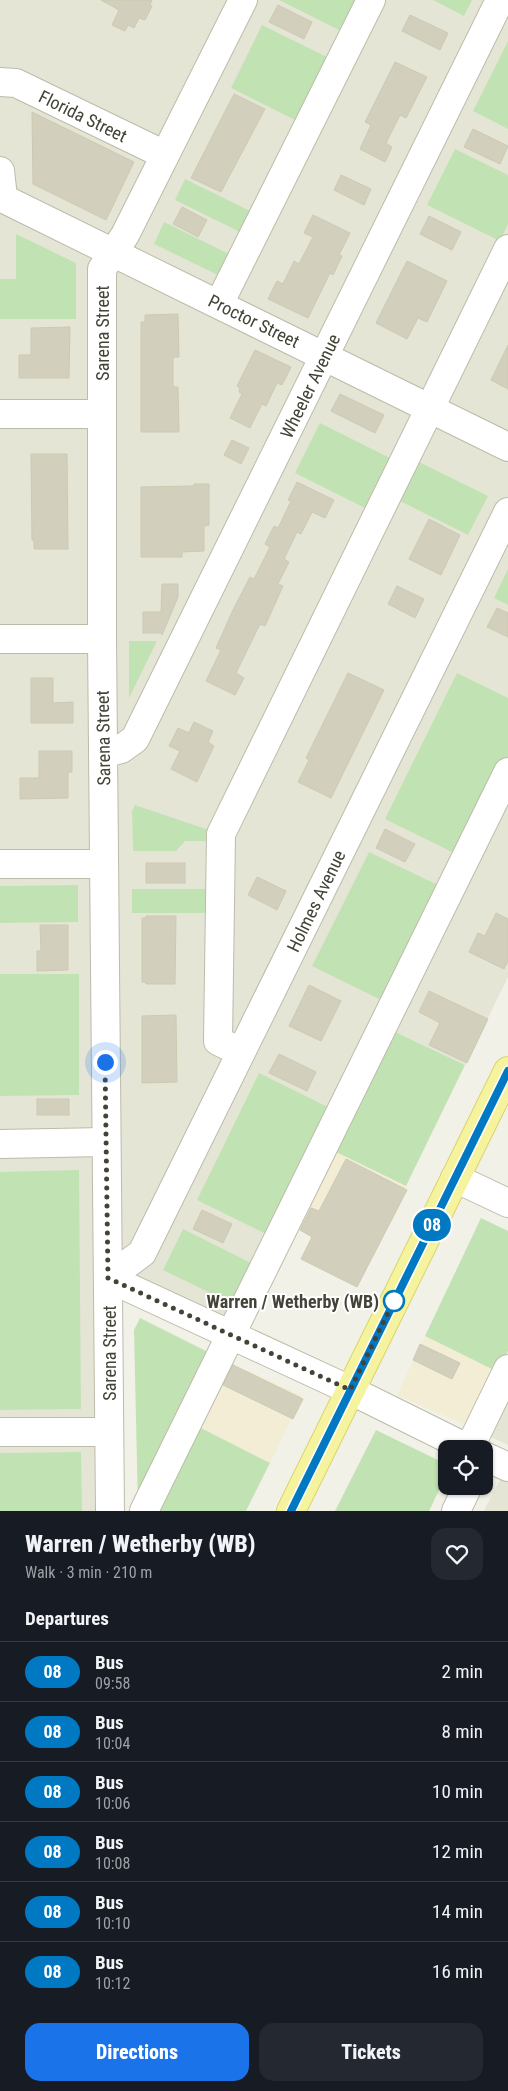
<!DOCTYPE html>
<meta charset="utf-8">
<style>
:root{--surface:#171b24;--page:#242831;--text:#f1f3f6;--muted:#9ea1a6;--line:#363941;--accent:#1a73e8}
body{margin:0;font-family:"Roboto Condensed",sans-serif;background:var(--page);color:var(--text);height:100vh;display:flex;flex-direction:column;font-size:19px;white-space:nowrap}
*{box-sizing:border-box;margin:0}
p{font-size:16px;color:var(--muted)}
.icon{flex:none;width:28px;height:28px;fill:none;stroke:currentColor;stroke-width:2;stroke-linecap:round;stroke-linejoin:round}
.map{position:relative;height:1511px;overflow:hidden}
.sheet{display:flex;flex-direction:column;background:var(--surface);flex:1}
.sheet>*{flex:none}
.badge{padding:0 10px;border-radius:16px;font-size:18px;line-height:32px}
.tools{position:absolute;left:438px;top:1440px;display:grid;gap:10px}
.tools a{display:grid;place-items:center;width:55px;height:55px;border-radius:10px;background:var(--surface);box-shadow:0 1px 4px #0004;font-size:25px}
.you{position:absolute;width:25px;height:25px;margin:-12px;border:4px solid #fff;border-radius:50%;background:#1a73e8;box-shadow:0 0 0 8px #1a73e833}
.map>.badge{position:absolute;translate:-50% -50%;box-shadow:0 0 0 2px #fff}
h2{padding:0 25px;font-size:19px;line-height:45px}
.round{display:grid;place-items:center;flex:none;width:52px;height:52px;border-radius:15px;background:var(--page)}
.summary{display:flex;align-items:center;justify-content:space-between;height:85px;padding:0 25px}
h1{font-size:24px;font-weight:800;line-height:38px}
.button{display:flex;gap:10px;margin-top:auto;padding:10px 25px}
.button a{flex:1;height:58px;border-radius:15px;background:var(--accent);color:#fff;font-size:20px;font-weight:800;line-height:58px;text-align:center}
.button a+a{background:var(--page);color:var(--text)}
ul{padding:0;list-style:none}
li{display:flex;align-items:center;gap:15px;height:60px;padding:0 25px;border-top:1px solid var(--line)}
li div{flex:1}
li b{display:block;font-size:19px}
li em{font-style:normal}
li .badge{min-width:55px;font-weight:700;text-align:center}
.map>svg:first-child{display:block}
.residential{fill:#e5e5d6}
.commercial{fill:#f2edd4}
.green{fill:#c1e3b3}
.building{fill:#d2d0bd;stroke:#cdc9b1}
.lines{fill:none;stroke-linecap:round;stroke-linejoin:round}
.minor-casing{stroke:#bdbbaa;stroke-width:30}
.major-casing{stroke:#d9d46e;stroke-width:30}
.minor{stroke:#fff;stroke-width:28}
.major{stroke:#f5f39d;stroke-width:28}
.line-casing{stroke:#fff;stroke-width:11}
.line{stroke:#0079c2;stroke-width:8}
.walk{stroke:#444337;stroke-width:5;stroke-dasharray:0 9}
.stop-dot{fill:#fff;stroke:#0079c2;stroke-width:2.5}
.labels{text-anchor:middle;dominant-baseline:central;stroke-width:4;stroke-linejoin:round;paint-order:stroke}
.street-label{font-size:18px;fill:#444337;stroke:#fff}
.stop-label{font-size:18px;font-weight:bold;fill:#444337;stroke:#fff;text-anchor:end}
</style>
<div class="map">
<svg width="508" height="1511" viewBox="0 0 508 1511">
<rect width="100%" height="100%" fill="#f2f1e7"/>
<g class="residential">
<path d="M0,0H508V977L465,1065L389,1029L234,1320L96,1259V1511H0Z"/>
<path d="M508,1386V1445L484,1434Z"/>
<path d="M508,1463V1511H484Z"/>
</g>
<g class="commercial">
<path d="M330,1149L406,1186L378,1243L302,1205Z"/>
<path d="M425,1336L498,1372L472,1428L397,1395Z"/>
<path d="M225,1360L302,1396L270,1463L193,1424Z"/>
</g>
<g class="green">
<path d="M279,0H359L345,33Z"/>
<path d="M433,0H472L464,16Z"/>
<path d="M262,25L331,59L299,122L231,88Z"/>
<path d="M508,41V129L473,111Z"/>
<path d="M455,149L508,175V224L500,241L427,205Z"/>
<path d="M185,179L254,213L244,234L175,200Z"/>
<path d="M164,222L233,256L222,277L154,244Z"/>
<path d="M16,234L76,263V319H0V279H16Z"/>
<path d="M320,423L394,460L369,510L295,473Z"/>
<path d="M415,460L488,496L468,535L396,499Z"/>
<path d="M508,569V605L494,598Z"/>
<path d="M129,641H157L129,698Z"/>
<path d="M457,673L508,698V758L460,856L385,819Z"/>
<path d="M135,805L209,830L210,841H185L176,851H133L132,811Z"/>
<path d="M369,852L444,888L387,1003L312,966Z"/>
<path d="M78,885V922L0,923V886Z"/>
<rect x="132" y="889" width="76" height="24"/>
<path d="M0,974H79V1095L0,1096Z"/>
<path d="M389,1029L465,1065L406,1186L330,1149Z"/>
<path d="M259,1073L334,1110L272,1237L197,1200Z"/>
<path d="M79,1170L81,1409L0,1410V1172Z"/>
<path d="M481,1218L508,1231V1351L498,1372L425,1336Z"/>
<path d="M183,1229L257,1266L237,1306L163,1270Z"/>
<path d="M140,1318L214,1355L138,1509L134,1330Z"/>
<path d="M193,1424L270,1463L246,1511H153Z"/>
<path d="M376,1430L446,1464V1476L429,1511H335Z"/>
<path d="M81,1452L82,1511H0V1453Z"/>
</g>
<g class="building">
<path d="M101,0H152L150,5L152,6L145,20L139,18L134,28L128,25L125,31L112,25L119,10Z"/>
<path d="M278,5L312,22L304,39L269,22Z"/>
<path d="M410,15L448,33L440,50L402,31Z"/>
<path d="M395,62L427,77L406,118L400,115L386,143L392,147L385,162L360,149L371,125L365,122Z"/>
<path d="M234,94L265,109L221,192L191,178Z"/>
<path d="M32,112L134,162L106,220L33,184Z"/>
<path d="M473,129L508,146L500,164L464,147Z"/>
<path d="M341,175L371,189L364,205L334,190Z"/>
<path d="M182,207L207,220L198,237L173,224Z"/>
<path d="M313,215L350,233L339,255L342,256L333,275L330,273L308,318L268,299L277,281L283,284L294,261L299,264L313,237L304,233Z"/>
<path d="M429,216L461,232L452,250L420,234Z"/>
<path d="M407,261L447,281L427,322L418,318L407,339L376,323Z"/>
<path d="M178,314L179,357H173V387H178L179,432H141V322H145V315Z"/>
<path d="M70,327L69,378H19V355H31V328Z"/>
<path d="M508,345V389L491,380Z"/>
<path d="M255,350L291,367L282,385L277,383L266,406L262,404L250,428L230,418L242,394L239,392L240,388L237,386Z"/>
<path d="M340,394L384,415L375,433L331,411Z"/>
<path d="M232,440L249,448L241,464L224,455Z"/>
<path d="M31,454H67L68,549H34V540H32Z"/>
<path d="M297,482L334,500L325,518L312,512L301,534L297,532L284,559L289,562L278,584L283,586L265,626L260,624L236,673L244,678L235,695L206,681L221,650L216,648L233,610L250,577L254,579L270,547L265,544L274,526L278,528L291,501L288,500Z"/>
<path d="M194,484H209V525L204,526V551L182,552V557H141V487L194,486Z"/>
<path d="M429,519L460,535L441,575L409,559Z"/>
<path d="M162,584H178V597L162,635L161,633H143V612H161Z"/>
<path d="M397,586L424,599L415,618L388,604Z"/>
<path d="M497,608L508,613V637L487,627Z"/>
<path d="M348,673L384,690L331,798L298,782L309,760L306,758Z"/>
<path d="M31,678H53V703L73,702V723H31Z"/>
<path d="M194,722L213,731L208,742L214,746L197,782L171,769L180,751L169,746L178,728L189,733Z"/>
<path d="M39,751H72V772H68V798L20,799V778H39Z"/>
<path d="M385,829L415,844L405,862L376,848Z"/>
<rect x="146" y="863" width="39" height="20"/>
<path d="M257,877L286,891L277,910L248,895Z"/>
<path d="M496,913L508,919V961L504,969L469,952L478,933L485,936Z"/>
<path d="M146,916H176L175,984H146V982H142V918H146Z"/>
<path d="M40,925H68V970L37,971V951H41Z"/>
<path d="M309,985L341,1001L321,1041L289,1026Z"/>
<path d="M429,991L488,1019L467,1063L429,1045L440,1023L419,1012Z"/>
<path d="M176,1015L177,1082L142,1083V1016Z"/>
<path d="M279,1054L316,1072L307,1091L269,1073Z"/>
<rect x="37" y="1099" width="32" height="16"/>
<path d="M346,1159L407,1190L357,1287L301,1259L312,1237L300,1230L311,1208L319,1211Z"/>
<path d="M202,1210L232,1224L223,1243L193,1229Z"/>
<path d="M420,1344L460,1363L452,1379L413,1360Z"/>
<path d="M233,1365L303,1399L293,1419L223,1385Z"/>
</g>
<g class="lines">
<defs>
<g id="minor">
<path d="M0,82L16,83L165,155"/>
<path d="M0,171L3,197"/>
<path d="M0,197L508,447"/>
<path d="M219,304L371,0"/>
<path d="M0,414H102"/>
<path d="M0,639H102"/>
<path d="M103,754L121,749L135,739L500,0"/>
<path d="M0,864H104"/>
<path d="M241,1052L218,1041L221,834L508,249"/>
<path d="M0,1144L105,1142"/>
<path d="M455,1178L508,1203"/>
<path d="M108,1278L142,1253L508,512"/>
<path d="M108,1278L350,1390L469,1449"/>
<path d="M0,1432H109"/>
<path d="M469,1449L508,1369"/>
<path d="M484,1456L508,1467"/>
<path d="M110,1511L102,639V269L125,235L243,0"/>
<path d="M144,1511L508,772"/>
<path d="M456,1511L468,1486"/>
</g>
<path id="major" d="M291,1511L508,1071"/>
</defs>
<use href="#minor" class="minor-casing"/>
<use href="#major" class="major-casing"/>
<use href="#minor" class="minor"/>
<use href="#major" class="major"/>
</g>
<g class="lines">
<defs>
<path id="line" d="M291,1511L508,1071"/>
</defs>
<use href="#line" class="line-casing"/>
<use href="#line" class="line"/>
<path class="walk" d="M105,1062L108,1278L350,1390L394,1301"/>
</g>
<circle class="stop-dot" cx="394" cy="1301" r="10"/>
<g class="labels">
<g class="street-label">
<text transform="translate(83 116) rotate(26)">Florida Street</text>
<text transform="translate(254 321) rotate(26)">Proctor Street</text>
<text transform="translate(102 333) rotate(-90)">Sarena Street</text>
<text transform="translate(310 386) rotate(-64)">Wheeler Avenue</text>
<text transform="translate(103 738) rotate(-91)">Sarena Street</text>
<text transform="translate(316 901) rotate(-64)">Holmes Avenue</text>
<text transform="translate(109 1353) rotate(-90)">Sarena Street</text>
</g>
<g class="stop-label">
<text x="379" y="1301">Warren / Wetherby (WB)</text>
</g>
</g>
</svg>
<div class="tools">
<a><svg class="icon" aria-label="locate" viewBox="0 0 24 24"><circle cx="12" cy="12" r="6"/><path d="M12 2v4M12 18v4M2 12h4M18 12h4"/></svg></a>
</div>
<div class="you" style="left:105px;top:1062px"></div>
<b class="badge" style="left:432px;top:1225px;background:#0079c2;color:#fff">08</b>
</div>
<section class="sheet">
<div class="summary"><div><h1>Warren / Wetherby (WB)</h1><p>Walk · 3 min · 210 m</p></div><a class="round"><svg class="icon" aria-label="heart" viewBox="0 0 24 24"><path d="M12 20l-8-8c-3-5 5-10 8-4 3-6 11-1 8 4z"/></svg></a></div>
<h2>Departures</h2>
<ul>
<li><span class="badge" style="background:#0079c2;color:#fff">08</span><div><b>Bus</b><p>09:58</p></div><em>2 min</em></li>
<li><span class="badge" style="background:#0079c2;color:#fff">08</span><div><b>Bus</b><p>10:04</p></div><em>8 min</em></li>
<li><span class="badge" style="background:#0079c2;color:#fff">08</span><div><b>Bus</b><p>10:06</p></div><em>10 min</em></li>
<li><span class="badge" style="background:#0079c2;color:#fff">08</span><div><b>Bus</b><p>10:08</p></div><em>12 min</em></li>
<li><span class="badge" style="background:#0079c2;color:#fff">08</span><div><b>Bus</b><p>10:10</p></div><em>14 min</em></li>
<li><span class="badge" style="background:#0079c2;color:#fff">08</span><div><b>Bus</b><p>10:12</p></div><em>16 min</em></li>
</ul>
<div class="button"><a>Directions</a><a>Tickets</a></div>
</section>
